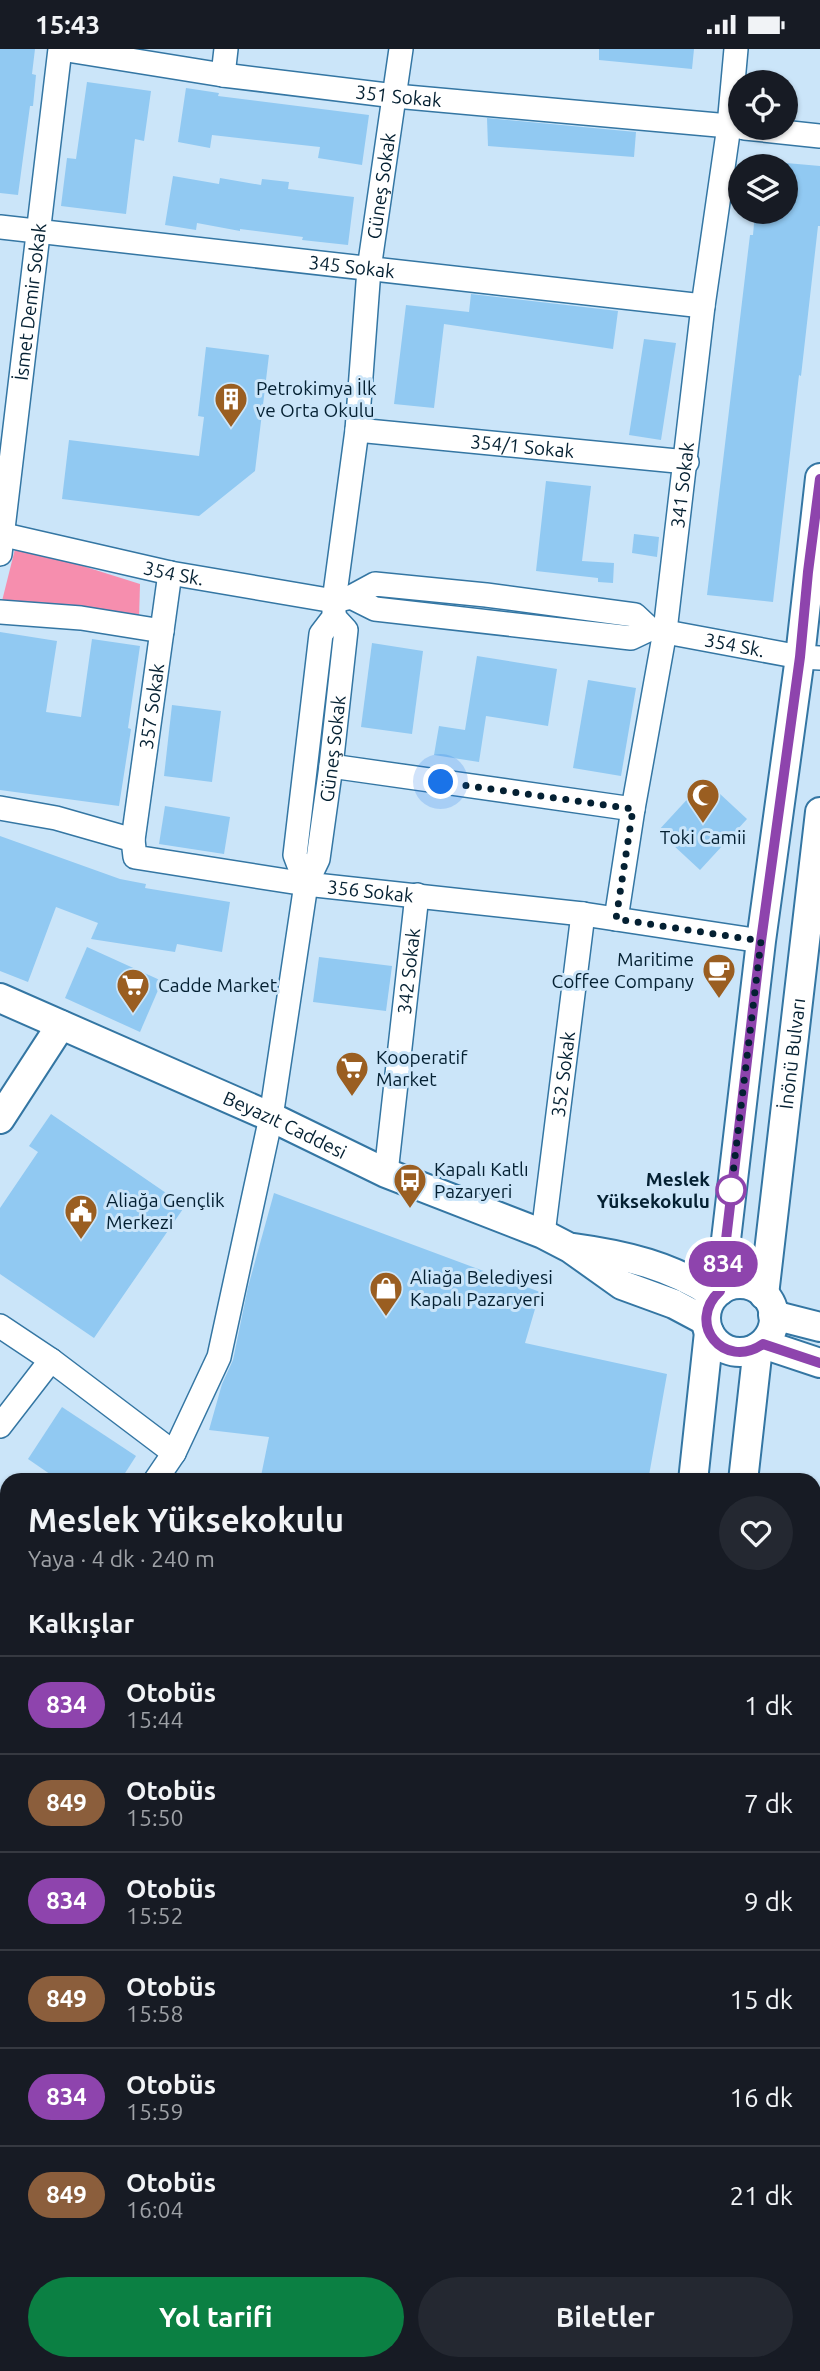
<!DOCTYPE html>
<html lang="tr">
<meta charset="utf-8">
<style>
:root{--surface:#171b24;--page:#242831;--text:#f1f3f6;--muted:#9ea1a6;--line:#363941;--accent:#0b8043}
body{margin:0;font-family:Ubuntu,sans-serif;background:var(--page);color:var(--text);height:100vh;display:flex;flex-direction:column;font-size:26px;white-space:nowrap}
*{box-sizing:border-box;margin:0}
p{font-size:23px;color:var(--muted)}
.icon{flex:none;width:38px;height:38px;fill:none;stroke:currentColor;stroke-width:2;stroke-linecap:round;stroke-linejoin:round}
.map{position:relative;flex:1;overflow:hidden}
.details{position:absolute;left:0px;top:1424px;width:821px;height:898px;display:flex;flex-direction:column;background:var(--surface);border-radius:21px 21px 0 0;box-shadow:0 2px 5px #0004}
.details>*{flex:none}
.badge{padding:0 14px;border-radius:23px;font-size:24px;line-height:46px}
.fabs{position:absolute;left:728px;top:21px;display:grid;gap:14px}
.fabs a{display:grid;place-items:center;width:70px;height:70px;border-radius:50%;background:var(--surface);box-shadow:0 2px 5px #0004;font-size:35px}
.you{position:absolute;width:35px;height:35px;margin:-18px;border:5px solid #fff;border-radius:50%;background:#1a73e8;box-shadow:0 0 0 10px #1a73e833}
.map>.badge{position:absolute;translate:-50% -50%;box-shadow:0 0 0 4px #fff}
h2{padding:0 28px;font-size:26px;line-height:63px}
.round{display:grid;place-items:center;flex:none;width:74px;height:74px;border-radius:37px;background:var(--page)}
.headline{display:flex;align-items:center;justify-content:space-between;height:119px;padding:0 28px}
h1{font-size:33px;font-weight:600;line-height:52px}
.primary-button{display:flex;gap:14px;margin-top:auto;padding:14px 28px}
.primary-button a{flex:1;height:80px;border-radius:42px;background:var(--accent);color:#fff;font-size:28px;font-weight:600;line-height:80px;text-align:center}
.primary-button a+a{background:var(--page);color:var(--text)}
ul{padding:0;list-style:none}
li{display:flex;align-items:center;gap:21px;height:98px;padding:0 28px;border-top:2px solid var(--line)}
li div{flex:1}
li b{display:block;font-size:26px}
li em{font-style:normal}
li .badge{min-width:77px;font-weight:700;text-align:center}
.status{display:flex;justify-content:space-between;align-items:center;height:49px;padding:0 35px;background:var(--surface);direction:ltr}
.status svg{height:19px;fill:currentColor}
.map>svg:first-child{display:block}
.green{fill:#f68eae}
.building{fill:#91c9f2}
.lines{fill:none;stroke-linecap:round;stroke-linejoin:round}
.minor-casing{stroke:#3476a3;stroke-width:26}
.tertiary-casing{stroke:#3476a3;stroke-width:32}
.minor{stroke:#fff;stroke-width:23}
.tertiary{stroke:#fff;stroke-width:28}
.line-casing{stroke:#fff;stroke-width:16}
.line{stroke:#8e44ad;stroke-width:10}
.walk{stroke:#042032;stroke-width:7;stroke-dasharray:0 12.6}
.stop-dot{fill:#fff;stroke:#8e44ad;stroke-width:3.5}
.labels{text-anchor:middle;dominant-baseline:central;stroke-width:6;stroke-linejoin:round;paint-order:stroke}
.street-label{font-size:19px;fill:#042032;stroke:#cbe5f9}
.poi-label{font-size:19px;fill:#042032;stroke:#cbe5f9;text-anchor:start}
.stop-label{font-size:19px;font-weight:bold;fill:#042032;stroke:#cbe5f9;text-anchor:end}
</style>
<div class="status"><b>15:43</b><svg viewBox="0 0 49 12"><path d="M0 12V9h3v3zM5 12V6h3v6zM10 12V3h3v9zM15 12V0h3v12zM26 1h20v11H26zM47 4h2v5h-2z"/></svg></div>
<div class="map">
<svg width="820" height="2322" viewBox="0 0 820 2322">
<rect width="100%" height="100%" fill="#cbe5f9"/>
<g class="green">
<path d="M16,496L140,535L139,570L2,552Z"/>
<path d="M0,1968L7,1973V2067L0,2062Z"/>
<path d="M79,2315H203L204,2322H84Z"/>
<path d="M376,2315H553L548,2322H410Z"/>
</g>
<g class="building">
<path d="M0,0H35L32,25L36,26L33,57H30L18,146L0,144Z"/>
<path d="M599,0H694L692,20L599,11Z"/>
<path d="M87,33L151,42L144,92L135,90L126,165L61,157L67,109L76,110Z"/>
<path d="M186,39L219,44L218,47L369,66L362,116L318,109L320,98L212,86L210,99L178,93Z"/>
<path d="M487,69L636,83L634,108L488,97Z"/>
<path d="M786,114L820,117V177H818L801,327L799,326L773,553L707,546L750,186H753L755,163H786Z"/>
<path d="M173,127L219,135L220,129L261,136L262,130L289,133L288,140L354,148L348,196L302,191L303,188L240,180V182L197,174L196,181L165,176Z"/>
<path d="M471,245L618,262L613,300L444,275L434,359L394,355L406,256L469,263Z"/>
<path d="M644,290L676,294L661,391L629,386Z"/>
<path d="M206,298L269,306L255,422L199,467L62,450L69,391L199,407L204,368L198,367Z"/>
<path d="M546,432L591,437L582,512L614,514L613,534L598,533V529L536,522Z"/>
<path d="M634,485L659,488L657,508L632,504Z"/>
<path d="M0,583L57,592L46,663L81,668L92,590L140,597L128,679L131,680L119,757L0,741Z"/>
<path d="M372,594L423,602L412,685L361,678Z"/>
<path d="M477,607L557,620L548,677L486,667L479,713L434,706L439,677L465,681Z"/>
<path d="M588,631L636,639L621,727L573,719Z"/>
<path d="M172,656L221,662L212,733L164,727Z"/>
<path d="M705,731L747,770L700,821L658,782Z"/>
<path d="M165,757L230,768L224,805L159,795Z"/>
<path d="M0,787L120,830L146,835L145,839L230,853L222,903L177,895L175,903L91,890L98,874L56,858L28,933L0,922Z"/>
<path d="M87,898L162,932L140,983L65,949Z"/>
<path d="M319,908L392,917L386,962L313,953Z"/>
<path d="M51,1065L185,1157L94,1289L0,1225V1159L38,1103L29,1097Z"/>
<path d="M274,1144L540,1243L525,1294L667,1325L648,1432H260L269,1388L209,1381L222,1335L233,1311L248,1238Z"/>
<path d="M62,1358L136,1407L120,1432H60L28,1410Z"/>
</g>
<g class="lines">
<defs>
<g id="minor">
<path id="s1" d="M61,0L223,26L395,47L740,78"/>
<path d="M223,26L226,0"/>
<path d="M745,79L820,87"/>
<path id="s2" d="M0,178L703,257"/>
<path id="s3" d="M357,381L687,413"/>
<path id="s4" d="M0,485L170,524L334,552L351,548L375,535L486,546L635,566L650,580L800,608L820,609"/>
<path id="s5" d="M0,505L60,0"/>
<path d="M351,548L375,560L631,589L650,580"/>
<path d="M0,563L81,569L162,582"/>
<path d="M331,717L633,760"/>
<path id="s6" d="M0,759L56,769L133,791L135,808L306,835L583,865L761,892"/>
<path id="s7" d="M133,791L170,524"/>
<path id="s8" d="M306,835L295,806L321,585L334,568V552L357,381L369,220L401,0"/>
<path id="s9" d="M616,870L633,760L665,582L703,257L729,77L736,0"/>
<path id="s10" d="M386,1124L417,846"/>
<path id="s11" d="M543,1185L583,865"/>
<path d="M0,1277L51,1311L174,1404"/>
<path d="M0,1377L51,1311"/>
<path id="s12" d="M155,1432L174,1404L219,1308L271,1068L306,835L318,810L331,717L346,581L334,568"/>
<path d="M0,1608L7,1613"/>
<path d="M814,1616L820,1558"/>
<path d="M0,1647L7,1637"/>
<path d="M235,2322L238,2315"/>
</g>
<g id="tertiary">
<path id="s13" d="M0,949L271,1068L386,1124L543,1185L570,1199L622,1236L674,1255L706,1272"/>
<path d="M0,1070L61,976"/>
<path d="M574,1199C626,1206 671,1217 715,1246"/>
<circle cx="740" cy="1269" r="34"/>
<path d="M720,1242L761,892L800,608L820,429"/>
<path id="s14" d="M764,1246L820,763"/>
<path d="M773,1266L820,1278"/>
<path d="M763,1295L820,1314"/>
<path d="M693,1432L709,1283"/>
<path d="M743,1432L758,1298"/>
<path d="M0,2124L7,2129"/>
<path d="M0,2154L7,2159"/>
<path d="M212,2315L223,2322"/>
<path d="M276,2315L300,2322"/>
<path d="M650,2315L661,2322"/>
<path d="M573,2322L583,2315"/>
</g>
</defs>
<use href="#minor" class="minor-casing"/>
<use href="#tertiary" class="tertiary-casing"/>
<use href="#minor" class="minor"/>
<use href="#tertiary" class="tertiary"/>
</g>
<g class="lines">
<defs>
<path id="line" d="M820,430L808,523L800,608L761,892L720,1242C685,1274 724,1322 763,1295L820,1314"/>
</defs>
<use href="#line" class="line-casing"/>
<use href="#line" class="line"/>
<path class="walk" d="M441,733L633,760L616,870L761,892L731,1141"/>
</g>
<defs>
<symbol id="building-pin" viewBox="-11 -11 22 30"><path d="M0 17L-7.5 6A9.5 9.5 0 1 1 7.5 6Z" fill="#9a5e21" stroke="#cbe5f9"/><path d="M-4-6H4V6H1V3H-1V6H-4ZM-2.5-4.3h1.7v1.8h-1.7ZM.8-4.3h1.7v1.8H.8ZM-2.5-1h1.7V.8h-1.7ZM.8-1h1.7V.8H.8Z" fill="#fff"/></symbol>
<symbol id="mosque-pin" viewBox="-11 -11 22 30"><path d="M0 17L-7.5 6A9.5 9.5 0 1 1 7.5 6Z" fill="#9a5e21" stroke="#cbe5f9"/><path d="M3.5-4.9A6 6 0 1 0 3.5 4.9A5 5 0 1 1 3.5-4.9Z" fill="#fff"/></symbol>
<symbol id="cafe-pin" viewBox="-11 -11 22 30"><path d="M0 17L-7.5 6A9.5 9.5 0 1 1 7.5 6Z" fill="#9a5e21" stroke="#cbe5f9"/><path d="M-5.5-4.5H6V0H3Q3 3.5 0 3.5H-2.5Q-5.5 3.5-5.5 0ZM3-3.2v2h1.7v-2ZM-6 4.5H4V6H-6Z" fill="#fff"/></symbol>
<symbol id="supermarket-pin" viewBox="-11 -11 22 30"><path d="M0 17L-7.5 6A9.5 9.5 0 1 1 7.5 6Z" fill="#9a5e21" stroke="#cbe5f9"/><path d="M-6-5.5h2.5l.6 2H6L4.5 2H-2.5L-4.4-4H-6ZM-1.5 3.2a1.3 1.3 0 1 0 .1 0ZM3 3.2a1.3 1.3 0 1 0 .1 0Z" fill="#fff"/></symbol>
<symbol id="bus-pin" viewBox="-11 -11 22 30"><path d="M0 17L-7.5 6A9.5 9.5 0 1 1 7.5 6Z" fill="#9a5e21" stroke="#cbe5f9"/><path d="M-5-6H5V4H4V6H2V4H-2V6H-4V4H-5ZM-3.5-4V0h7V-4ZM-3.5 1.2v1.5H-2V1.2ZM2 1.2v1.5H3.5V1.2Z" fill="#fff"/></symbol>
<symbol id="civic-pin" viewBox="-11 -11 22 30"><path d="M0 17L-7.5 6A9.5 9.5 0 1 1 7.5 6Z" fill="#9a5e21" stroke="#cbe5f9"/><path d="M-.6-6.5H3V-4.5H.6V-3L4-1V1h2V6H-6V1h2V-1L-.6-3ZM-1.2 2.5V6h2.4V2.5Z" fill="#fff"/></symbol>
<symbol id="shop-pin" viewBox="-11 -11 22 30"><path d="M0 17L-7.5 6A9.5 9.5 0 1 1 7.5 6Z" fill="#9a5e21" stroke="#cbe5f9"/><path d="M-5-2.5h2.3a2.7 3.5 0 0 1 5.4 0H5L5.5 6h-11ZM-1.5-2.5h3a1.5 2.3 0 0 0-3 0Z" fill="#fff"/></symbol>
</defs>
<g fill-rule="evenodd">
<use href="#building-pin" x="212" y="331" width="38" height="52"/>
<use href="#mosque-pin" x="684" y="727" width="38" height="52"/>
<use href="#cafe-pin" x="700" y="902" width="38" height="52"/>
<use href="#supermarket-pin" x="114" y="917" width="38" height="52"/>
<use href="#supermarket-pin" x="333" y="1000" width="38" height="52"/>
<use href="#bus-pin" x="391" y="1112" width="38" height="52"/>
<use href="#civic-pin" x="62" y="1143" width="38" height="52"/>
<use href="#shop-pin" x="367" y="1220" width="38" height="52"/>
</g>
<circle class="stop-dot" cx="731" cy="1141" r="14"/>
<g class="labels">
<g class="street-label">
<text stroke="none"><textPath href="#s1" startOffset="341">351 Sokak</textPath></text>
<text stroke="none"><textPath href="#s8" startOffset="709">Güneş Sokak</textPath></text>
<text stroke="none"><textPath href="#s2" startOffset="354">345 Sokak</textPath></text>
<text stroke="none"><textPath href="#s5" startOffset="254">İsmet Demir Sokak</textPath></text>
<text stroke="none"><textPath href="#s3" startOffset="166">354/1 Sokak</textPath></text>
<text stroke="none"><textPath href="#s9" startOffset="439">341 Sokak</textPath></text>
<text stroke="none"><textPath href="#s4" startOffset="178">354 Sk.</textPath></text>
<text stroke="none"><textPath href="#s4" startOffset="754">354 Sk.</textPath></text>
<text stroke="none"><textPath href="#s7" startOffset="135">357 Sokak</textPath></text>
<text stroke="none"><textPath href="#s12" startOffset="760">Güneş Sokak</textPath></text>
<text stroke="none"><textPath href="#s6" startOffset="392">356 Sokak</textPath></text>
<text stroke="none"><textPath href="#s10" startOffset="203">342 Sokak</textPath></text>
<text stroke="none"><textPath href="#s14" startOffset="243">İnönü Bulvarı</textPath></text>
<text stroke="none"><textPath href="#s11" startOffset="161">352 Sokak</textPath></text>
<text stroke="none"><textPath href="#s13" startOffset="312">Beyazıt Caddesi</textPath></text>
</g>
<g class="poi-label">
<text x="256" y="339">Petrokimya İlk<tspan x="256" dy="22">ve Orta Okulu</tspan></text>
<text x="703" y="788" text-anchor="middle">Toki Camii</text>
<text x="694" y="910" text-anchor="end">Maritime<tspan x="694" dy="22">Coffee Company</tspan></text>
<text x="158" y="936">Cadde Market</text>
<text x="376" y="1008">Kooperatif<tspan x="376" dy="22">Market</tspan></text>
<text x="434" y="1120">Kapalı Katlı<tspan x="434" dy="22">Pazaryeri</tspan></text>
<text x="106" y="1151">Aliağa Gençlik<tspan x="106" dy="22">Merkezi</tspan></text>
<text x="410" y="1228">Aliağa Belediyesi<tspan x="410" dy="22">Kapalı Pazaryeri</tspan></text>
</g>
<g class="stop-label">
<text x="710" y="1130">Meslek<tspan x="710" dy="22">Yüksekokulu</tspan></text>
</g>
</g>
</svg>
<div class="fabs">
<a><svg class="icon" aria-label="locate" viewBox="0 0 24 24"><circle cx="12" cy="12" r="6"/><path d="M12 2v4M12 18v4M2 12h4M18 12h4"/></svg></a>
<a><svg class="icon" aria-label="layers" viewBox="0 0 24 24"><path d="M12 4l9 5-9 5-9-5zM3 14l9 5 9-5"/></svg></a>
</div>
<div class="you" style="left:441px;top:733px"></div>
<b class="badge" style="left:723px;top:1215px;background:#8e44ad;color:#fff">834</b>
<section class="details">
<div class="headline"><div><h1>Meslek Yüksekokulu</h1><p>Yaya · 4 dk · 240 m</p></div><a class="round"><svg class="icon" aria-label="heart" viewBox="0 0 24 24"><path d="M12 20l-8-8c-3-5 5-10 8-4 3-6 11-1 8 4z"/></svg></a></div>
<h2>Kalkışlar</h2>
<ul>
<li><span class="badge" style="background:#8e44ad;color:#fff">834</span><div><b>Otobüs</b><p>15:44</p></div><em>1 dk</em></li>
<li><span class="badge" style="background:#8b5e3c;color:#fff">849</span><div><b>Otobüs</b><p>15:50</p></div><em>7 dk</em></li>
<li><span class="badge" style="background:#8e44ad;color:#fff">834</span><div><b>Otobüs</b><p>15:52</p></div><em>9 dk</em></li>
<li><span class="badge" style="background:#8b5e3c;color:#fff">849</span><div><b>Otobüs</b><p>15:58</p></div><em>15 dk</em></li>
<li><span class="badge" style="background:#8e44ad;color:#fff">834</span><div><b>Otobüs</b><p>15:59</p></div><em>16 dk</em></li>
<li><span class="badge" style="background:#8b5e3c;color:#fff">849</span><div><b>Otobüs</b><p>16:04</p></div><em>21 dk</em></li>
</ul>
<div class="primary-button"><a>Yol tarifi</a><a>Biletler</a></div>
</section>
</div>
